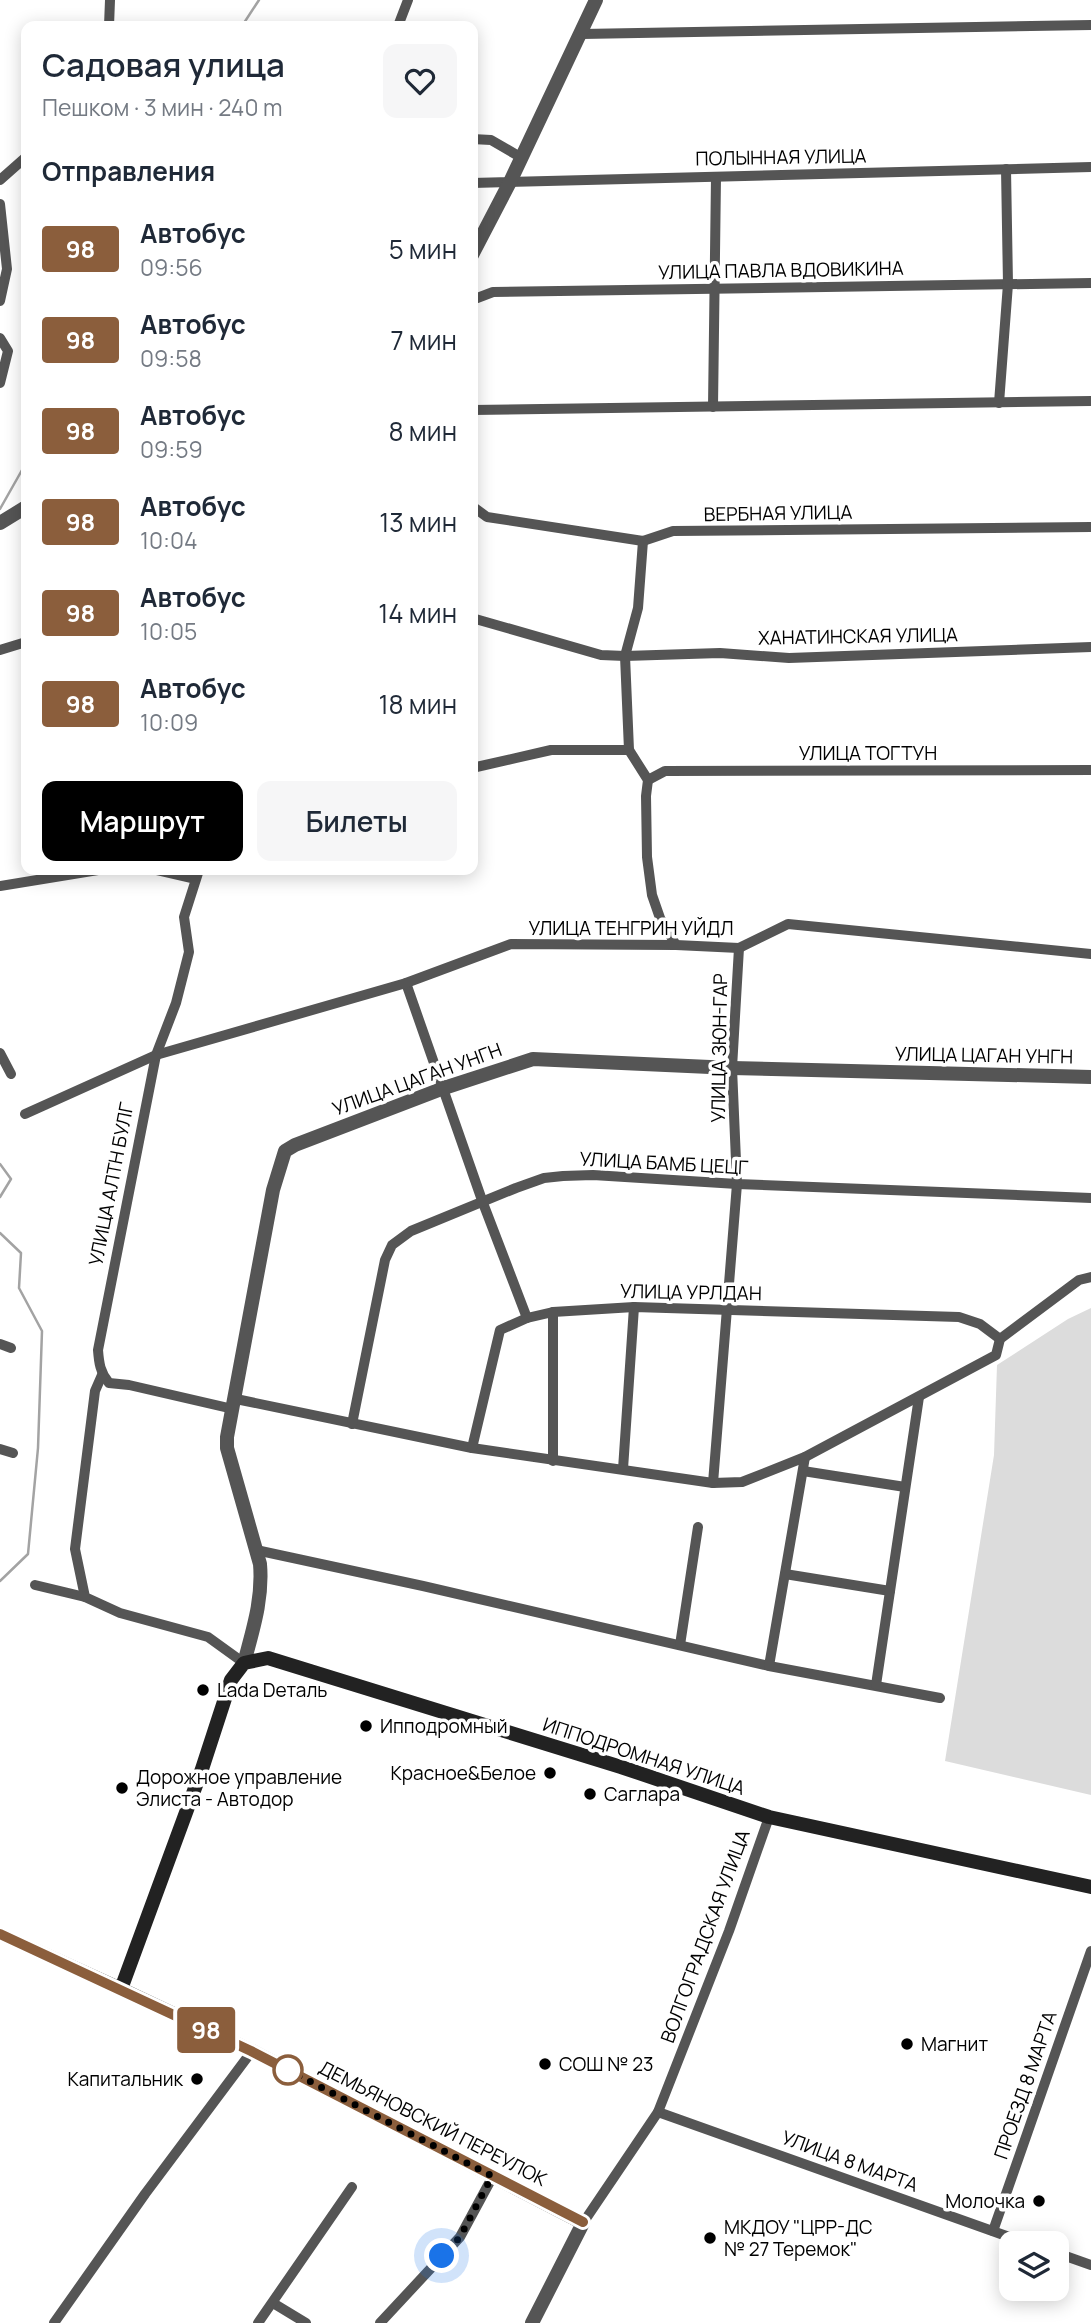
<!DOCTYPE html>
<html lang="ru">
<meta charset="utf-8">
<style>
:root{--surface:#fff;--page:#f6f6f7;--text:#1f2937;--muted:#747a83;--accent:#000}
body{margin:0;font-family:Manrope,sans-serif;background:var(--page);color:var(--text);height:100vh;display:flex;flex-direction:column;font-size:26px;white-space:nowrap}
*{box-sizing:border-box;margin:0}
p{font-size:23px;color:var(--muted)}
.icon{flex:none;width:38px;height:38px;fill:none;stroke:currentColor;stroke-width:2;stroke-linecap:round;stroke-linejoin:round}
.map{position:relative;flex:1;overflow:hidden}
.panel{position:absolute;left:21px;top:21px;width:457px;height:854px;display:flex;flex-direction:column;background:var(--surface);border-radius:14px;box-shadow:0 4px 18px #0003}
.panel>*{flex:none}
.badge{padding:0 14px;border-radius:5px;font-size:24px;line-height:46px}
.tools{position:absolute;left:999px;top:2231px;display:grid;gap:14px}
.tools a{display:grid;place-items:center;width:70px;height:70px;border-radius:14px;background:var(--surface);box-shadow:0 4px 18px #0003;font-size:35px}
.you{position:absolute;width:35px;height:35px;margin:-18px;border:5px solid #fff;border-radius:50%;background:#1a73e8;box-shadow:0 0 0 10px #1a73e833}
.map>.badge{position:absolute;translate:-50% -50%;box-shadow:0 0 0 4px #fff}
h2{padding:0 21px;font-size:26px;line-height:63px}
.round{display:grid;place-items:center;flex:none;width:74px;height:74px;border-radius:14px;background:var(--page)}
.summary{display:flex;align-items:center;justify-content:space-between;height:119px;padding:0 21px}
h1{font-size:33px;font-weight:600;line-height:52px}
.button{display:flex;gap:14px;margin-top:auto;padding:14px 21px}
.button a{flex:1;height:80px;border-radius:14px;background:var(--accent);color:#fff;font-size:28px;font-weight:600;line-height:80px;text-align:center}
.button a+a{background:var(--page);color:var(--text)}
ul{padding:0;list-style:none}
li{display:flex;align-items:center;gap:21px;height:91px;padding:0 21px}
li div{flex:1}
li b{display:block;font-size:26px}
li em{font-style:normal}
li .badge{min-width:77px;font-weight:700;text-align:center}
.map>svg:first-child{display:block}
.green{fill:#dcdcdc}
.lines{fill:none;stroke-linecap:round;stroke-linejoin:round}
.stream{stroke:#a3a3a3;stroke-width:2.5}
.minor{stroke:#555;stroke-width:10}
.tertiary{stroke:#555;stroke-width:14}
.secondary{stroke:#222;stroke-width:14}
.line-casing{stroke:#fff;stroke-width:16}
.line{stroke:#8b5e3c;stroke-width:10}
.walk{stroke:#000;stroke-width:7;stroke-dasharray:0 12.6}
.poi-dot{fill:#000;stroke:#fff;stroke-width:2.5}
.stop-dot{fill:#fff;stroke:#8b5e3c;stroke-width:3.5}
.labels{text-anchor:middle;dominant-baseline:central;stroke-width:7;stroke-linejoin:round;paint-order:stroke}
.street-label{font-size:19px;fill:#000;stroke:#fff}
.poi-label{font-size:19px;fill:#000;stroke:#fff;text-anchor:start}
</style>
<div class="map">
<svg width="1091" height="2323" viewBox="0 0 1091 2323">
<rect width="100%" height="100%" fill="#fff"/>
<path class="green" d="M1091,1308V1795L945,1761L994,1455L997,1365L1068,1319Z"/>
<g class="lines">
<g class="stream">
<path d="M242,26L259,0"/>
<path d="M0,509L26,463"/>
<path d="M0,1164L11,1179L0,1197"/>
<path d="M0,1233L21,1253L19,1288L42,1331L38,1448L28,1554L0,1581"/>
</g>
<g class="minor">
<path d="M109,26L110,0"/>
<path d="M398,26L408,0"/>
<path d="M582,34L1091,25"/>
<path d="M472,139L491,140L522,158"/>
<path d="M0,180L26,157"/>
<path d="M472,183L1091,167"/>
<path d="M0,204L7,269L0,301"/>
<path d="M472,300L493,292L1091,283"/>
<path d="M0,338L8,351L0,383"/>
<path d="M999,403L1008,284L1006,169"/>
<path d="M713,407L716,177"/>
<path d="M472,410L1091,401"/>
<path d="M472,506L487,517L643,541L673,531L1091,527"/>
<path d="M643,541L638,608L625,656L629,750L648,780L646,796L647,857L652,895L660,918L676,945"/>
<path d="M472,618L601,655L625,656L720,653L789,658L1091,647"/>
<path d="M0,650L26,642"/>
<path d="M472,768L551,750H629"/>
<path d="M648,780L665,771L1091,770"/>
<path d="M156,870L195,879"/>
<path d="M199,870L184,917L189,952L176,1003L156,1055L98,1350C99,1363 100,1372 109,1383L129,1385L233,1409"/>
<path d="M0,886L98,870"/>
<path d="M406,983L483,1203L527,1318"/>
<path d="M0,1053L11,1074"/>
<path d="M25,1114L156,1055L406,983L511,944L676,945L739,948L788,924L1091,954"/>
<path d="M0,1344L11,1348"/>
<path d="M102,1375L95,1391L75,1549L85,1597L120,1613L208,1637L244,1663"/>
<path d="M236,1399L472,1448L713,1483L742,1482L805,1457L996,1355L1000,1339L1079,1280L1091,1277"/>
<path d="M352,1424L385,1260L392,1245L411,1231L516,1188L544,1178L563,1176L593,1175L737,1184L1091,1198"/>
<path d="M472,1448L500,1330L527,1318L553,1312L634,1307L959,1317L980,1324L1000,1339"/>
<path d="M0,1449L13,1453"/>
<path d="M553,1461V1312"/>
<path d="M623,1469L634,1307"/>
<path d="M803,1471L905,1487"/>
<path d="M713,1483L737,1184L732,1068L739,948"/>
<path d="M256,1550L423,1586L769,1666L940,1698"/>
<path d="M785,1574L890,1591"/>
<path d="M35,1585L85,1597"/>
<path d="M680,1645L698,1527"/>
<path d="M769,1666L805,1457"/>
<path d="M876,1685L919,1397"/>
<path d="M658,2112L1029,2244"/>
<path d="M583,2223L658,2112L729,1931L769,1817"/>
<path d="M993,2231L1091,1951"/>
<path d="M1057,2253L1091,2265"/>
<path d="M273,2303L306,2323"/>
<path d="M54,2323L145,2194L252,2051"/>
<path d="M258,2323L352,2187"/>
<path d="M380,2323L460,2237L493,2176"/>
</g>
<g class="tertiary">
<path d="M472,255L510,182L596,0"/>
<path d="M0,523L26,507"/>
<path d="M244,1663C253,1629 263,1599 260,1564L227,1448V1437L273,1190L285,1151L295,1145L444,1088L533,1059L732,1068L1091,1077"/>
<path d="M121,1989L252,2051L583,2223L532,2323"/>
</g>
<path class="secondary" d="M0,1934L121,1989L202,1769L231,1680L244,1663L268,1658L621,1767L769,1817L1091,1887"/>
</g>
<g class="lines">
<defs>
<path id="line" d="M0,1934L251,2051L583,2222"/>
</defs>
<use href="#line" class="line-casing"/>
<use href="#line" class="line"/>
<path class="walk" d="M288,2070L492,2176L460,2237L442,2256"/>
</g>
<g class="poi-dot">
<circle cx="203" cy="1690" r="7"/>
<circle cx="366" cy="1726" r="7"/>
<circle cx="550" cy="1773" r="7"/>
<circle cx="122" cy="1788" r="7"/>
<circle cx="590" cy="1794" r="7"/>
<circle cx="907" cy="2044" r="7"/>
<circle cx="545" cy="2064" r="7"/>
<circle cx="197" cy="2079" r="7"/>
<circle cx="1039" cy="2201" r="7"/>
<circle cx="710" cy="2238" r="7"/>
</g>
<circle class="stop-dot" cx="288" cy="2070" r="14"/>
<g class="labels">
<g class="street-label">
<text transform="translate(781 157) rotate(-1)">ПОЛЫННАЯ УЛИЦА</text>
<text transform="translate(781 270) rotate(-1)">УЛИЦА ПАВЛА ВДОВИКИНА</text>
<text transform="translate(778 513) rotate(-1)">ВЕРБНАЯ УЛИЦА</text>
<text transform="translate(858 636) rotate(-1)">ХАНАТИНСКАЯ УЛИЦА</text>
<text x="868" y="753">УЛИЦА ТОГТУН</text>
<text x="631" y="928">УЛИЦА ТЕНГРИН УЙДЛ</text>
<text transform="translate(719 1048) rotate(-89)">УЛИЦА ЗЮН-ГАР</text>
<text transform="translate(984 1055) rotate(1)">УЛИЦА ЦАГАН УНГН</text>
<text transform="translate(417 1079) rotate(-20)">УЛИЦА ЦАГАН УНГН</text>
<text transform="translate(664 1163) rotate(3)">УЛИЦА БАМБ ЦЕЦГ</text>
<text transform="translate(111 1184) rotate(-79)">УЛИЦА АЛТН БУЛГ</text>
<text transform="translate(691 1292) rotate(1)">УЛИЦА УРЛДАН</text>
<text transform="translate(644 1756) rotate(18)">ИППОДРОМНАЯ УЛИЦА</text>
<text transform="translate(705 1936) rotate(-70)">ВОЛГОГРАДСКАЯ УЛИЦА</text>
<text transform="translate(1025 2085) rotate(-71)">ПРОЕЗД 8 МАРТА</text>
<text transform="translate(433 2123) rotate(27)">ДЕМЬЯНОВСКИЙ ПЕРЕУЛОК</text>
<text transform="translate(850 2161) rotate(20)">УЛИЦА 8 МАРТА</text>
</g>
<g class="poi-label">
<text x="217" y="1690">Lada Dеталь</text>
<text x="380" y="1726">Ипподромный</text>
<text x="536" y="1773" text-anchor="end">Красное&amp;Белое</text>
<text x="136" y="1777">Дорожное управление<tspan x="136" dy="22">Элиста - Автодор</tspan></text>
<text x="604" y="1794">Саглара</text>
<text x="921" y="2044">Магнит</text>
<text x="559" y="2064">СОШ № 23</text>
<text x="183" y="2079" text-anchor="end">Капитальник</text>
<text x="1025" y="2201" text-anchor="end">Молочка</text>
<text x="724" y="2227">МКДОУ "ЦРР-ДС<tspan x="724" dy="22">№ 27 Теремок"</tspan></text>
</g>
</g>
</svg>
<div class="tools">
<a><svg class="icon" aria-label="layers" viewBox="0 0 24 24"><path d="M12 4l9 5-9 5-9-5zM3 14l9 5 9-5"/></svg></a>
</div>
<div class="you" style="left:442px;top:2256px"></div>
<b class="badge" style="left:206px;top:2030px;background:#8b5e3c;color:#fff">98</b>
<section class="panel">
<div class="summary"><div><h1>Садовая улица</h1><p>Пешком · 3 мин · 240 m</p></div><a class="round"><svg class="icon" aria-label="heart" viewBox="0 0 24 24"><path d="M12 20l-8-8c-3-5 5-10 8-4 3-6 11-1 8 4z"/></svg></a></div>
<h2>Отправления</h2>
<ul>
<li><span class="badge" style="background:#8b5e3c;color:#fff">98</span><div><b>Автобус</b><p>09:56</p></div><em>5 мин</em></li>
<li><span class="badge" style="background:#8b5e3c;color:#fff">98</span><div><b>Автобус</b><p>09:58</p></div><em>7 мин</em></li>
<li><span class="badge" style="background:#8b5e3c;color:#fff">98</span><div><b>Автобус</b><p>09:59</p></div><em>8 мин</em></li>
<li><span class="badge" style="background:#8b5e3c;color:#fff">98</span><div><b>Автобус</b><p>10:04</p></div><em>13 мин</em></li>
<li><span class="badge" style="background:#8b5e3c;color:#fff">98</span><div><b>Автобус</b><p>10:05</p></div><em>14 мин</em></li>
<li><span class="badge" style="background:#8b5e3c;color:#fff">98</span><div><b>Автобус</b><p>10:09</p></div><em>18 мин</em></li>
</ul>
<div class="button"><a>Маршрут</a><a>Билеты</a></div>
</section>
</div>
